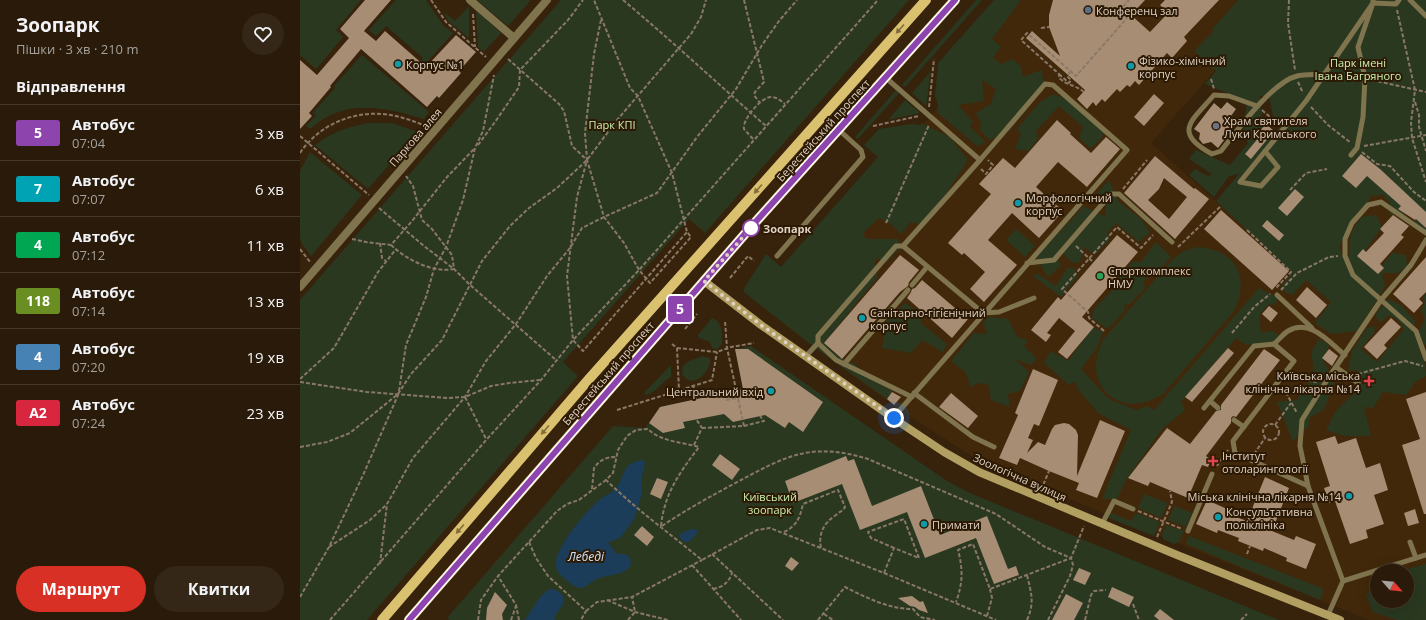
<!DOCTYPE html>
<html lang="uk">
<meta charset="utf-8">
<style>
:root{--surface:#291a09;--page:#352717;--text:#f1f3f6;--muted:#a5a19c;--line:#45382a;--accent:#d93025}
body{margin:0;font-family:"Open Sans",sans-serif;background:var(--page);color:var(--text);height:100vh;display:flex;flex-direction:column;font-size:15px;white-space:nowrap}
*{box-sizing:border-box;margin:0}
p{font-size:13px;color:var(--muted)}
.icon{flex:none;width:22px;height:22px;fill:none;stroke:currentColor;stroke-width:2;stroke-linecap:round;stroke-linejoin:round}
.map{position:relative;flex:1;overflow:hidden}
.details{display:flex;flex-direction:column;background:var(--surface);width:300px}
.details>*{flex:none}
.badge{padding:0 8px;border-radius:3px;font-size:14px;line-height:26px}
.needle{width:26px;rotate:117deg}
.controls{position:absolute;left:1070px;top:564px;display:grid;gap:8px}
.controls a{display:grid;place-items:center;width:44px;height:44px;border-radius:50%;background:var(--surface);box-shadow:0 4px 16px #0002,0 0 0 1px var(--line);font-size:20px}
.you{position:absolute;width:20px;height:20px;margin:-10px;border:3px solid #fff;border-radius:50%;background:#1a73e8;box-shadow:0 0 0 6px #1a73e833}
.map>.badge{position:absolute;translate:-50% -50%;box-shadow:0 0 0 2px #fff}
h2{padding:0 16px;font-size:15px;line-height:36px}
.round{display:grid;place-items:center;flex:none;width:42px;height:42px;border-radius:21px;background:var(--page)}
.overview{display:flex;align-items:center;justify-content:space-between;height:68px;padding:0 16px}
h1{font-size:19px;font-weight:700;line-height:30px}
.cta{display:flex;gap:8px;margin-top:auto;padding:8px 16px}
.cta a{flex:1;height:46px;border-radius:24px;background:var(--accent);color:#fff;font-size:16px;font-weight:700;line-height:46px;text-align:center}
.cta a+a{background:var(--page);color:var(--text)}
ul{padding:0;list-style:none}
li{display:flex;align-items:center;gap:12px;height:56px;padding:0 16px;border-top:1px solid var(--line)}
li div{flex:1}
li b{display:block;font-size:15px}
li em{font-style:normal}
li .badge{min-width:44px;font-weight:700;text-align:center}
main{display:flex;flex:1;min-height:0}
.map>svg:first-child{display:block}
.built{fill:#41280b;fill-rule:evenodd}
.green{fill:#2a3820;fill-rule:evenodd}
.water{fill:#1b3d59}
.building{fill:#a68d74;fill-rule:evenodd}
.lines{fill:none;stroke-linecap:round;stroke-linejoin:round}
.path{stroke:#8a7866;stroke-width:2;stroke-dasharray:4 2;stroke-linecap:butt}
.lane{stroke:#7f744e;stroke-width:5}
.street{stroke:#7f744e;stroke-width:8}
.secondary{stroke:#b29f62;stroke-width:8}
.primary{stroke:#d9c170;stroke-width:10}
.oneway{fill:#826d3a}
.line-casing{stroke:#fff;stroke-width:9}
.line{stroke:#8e44ad;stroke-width:6}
.walk{stroke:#dfd1c4;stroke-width:4;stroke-dasharray:0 7.2}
.service-dot{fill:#5c6f8a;stroke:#2c1903;stroke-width:1.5}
.culture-dot{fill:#0f9aa8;stroke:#2c1903;stroke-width:1.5}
.worship-dot{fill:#6b7280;stroke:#2c1903;stroke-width:1.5}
.stop-dot{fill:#fff;stroke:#8e44ad;stroke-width:2}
.leisure-dot{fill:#2e9e5b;stroke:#2c1903;stroke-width:1.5}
.health-dot{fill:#e0444e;stroke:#2c1903;stroke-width:1.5}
.labels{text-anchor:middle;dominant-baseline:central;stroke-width:4;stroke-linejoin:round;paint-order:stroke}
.poi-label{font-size:11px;fill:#dfd1c4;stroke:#2c1903;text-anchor:start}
.park-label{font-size:11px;fill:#cbf2b2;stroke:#2c1903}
.street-label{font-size:11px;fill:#dfd1c4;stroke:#2c1903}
.stop-label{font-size:11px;font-weight:bold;fill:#dfd1c4;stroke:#2c1903;text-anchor:start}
.water-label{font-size:12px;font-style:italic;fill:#cde3f8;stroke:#2c1903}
</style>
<main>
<section class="details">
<div class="overview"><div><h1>Зоопарк</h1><p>Пішки · 3 хв · 210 m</p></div><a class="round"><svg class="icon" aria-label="heart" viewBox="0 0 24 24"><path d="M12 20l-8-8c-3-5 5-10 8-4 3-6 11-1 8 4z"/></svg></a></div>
<h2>Відправлення</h2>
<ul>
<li><span class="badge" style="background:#8e44ad;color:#fff">5</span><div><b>Автобус</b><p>07:04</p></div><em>3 хв</em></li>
<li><span class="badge" style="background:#00a3b4;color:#fff">7</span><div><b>Автобус</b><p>07:07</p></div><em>6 хв</em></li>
<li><span class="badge" style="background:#00a651;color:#fff">4</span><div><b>Автобус</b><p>07:12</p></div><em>11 хв</em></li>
<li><span class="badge" style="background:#6b8e23;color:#fff">118</span><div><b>Автобус</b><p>07:14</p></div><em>13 хв</em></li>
<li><span class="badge" style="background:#4682b4;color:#fff">4</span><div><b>Автобус</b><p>07:20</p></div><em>19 хв</em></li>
<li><span class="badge" style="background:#d7263d;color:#fff">А2</span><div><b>Автобус</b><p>07:24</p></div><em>23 хв</em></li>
</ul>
<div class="cta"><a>Маршрут</a><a>Квитки</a></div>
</section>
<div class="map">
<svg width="1126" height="620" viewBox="0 0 1126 620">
<rect width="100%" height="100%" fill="#37220c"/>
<path class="built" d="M720,0H938L912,29L934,49L851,143L921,206L1080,169L1126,206V620H1069L796,510L681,462L600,410L514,347L455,301L611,124L619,125L627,121L638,107L635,96ZM1077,571H1107V601H1077Z"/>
<g class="green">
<path d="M0,0H61L36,30L43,37L16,69L0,55Z"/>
<path d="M96,0H126L143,25L153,33L119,71L115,69L123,58L86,26L76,36L69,30Z"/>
<path d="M177,0H229L230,1L208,26Z"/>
<path d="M261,0H609L405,233L389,219L263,362L278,376L67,620H0V300Z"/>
<path d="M676,0H682L605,87L602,85Z"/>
<path d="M694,0H721L692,39L701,47L693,58L702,64L712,59L720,65L723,77L741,70L744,82L726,102L727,110L709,131L689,140L680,130L681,123L676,113L690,105L696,89L682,80L684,101L658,105L673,122L670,127L686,142L677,146L637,112L638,103L635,96L638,63Z"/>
<path d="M938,0H1126V234L1114,227L1116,213L1089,215L1090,203L1083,195L1071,196L1067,204L1056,214L1039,246L1044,261L1049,255C1049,237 1050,231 1062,217L1076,215L1082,227L1062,255L1079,269L1092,253L1106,255L1107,266L1099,273H1082L1085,287L1057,331L1031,334L1015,323L1031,302L1006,280L992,295L980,289L997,266L992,272L916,201L939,174L929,176L914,197L889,175L895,169L908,176L912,174L889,159L896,150L930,165L948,143L943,134L947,101L905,84L916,71L894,51L914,31L912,29ZM960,96H969L973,116L982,125L969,139L970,137L963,128Z"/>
<path d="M169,6V38L148,21L144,12L155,21Z"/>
<path d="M176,10L201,33L184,52L178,47Z"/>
<path d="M62,55L129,112L124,119C83,107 45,98 10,129L6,126L16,115L13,113L35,88L34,86Z"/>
<path d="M631,71L626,106L612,93Z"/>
<path d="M596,90L599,93L558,139L555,137Z"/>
<path d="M754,94L768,100L804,131L801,139L790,148L779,138L783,127L759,106L736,131L738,139L728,151L715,149L721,134L717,129L740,102Z"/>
<path d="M605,100L620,113L588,120Z"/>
<path d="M68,123H92L118,132L68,189L15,145C34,131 45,128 68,123Z"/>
<path d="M611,124L619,125L623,124L650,137L668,160L646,194L621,224L611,222L601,234L590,223L579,218L563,233L566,239H598L600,248L587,262L577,258L574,263L578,277L524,343L542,359L557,365V372L593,391L587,399L514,347L445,293L443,290L466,254L481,267L578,157L564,145L579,129Z"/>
<path d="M10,152L62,195L11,256L2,244L0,237V171Z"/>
<path d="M809,180L818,201L841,219L850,232L839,242L816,223L807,233L810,239L795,255L784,247L780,262L772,263L763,253L758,259L761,266L748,277L736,257L784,206L805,217L806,207L796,195Z"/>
<path d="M716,229L735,246L725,257L706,240Z"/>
<path d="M856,242L871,257L859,271L853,269L843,282L845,288L830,304L824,305L825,310L810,327L806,328L792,318L794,309L821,281L819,277L832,262H841Z"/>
<path d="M897,247C935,249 951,277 934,311L864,393C822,423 779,386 803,340L873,259L884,251Z"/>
<path d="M767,268H774L777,277L761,297L733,276L738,274L756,286Z"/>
<path d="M959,288L978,298L975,305L969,304L959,315L961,333L973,331L982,338L973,343L946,345L936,338L881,402L885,410L862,429L826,480L817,499H802L831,430L798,413L777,388L776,382L768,384L744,363L751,351L768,361L786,337L781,322L803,332L797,348L781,369L809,399L836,410L848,406L854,410Z"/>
<path d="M1126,294V344L1119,350L1125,363L1126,376L1116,381L1106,395L1083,392L1073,408L1064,407L1071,436H1044L1026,430L1036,411L1060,387L1057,370L1048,371L1052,351L1067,328L1075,326L1074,333L1061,349L1077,362L1104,329L1098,320L1089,315L1080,323L1075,315L1088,299L1102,306L1115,321L1113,335L1120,329L1125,318L1121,310L1125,303L1123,297Z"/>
<path d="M605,303L618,311L622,324L647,344L643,352L622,340L611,353L582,348L587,319Z"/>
<path d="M688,317L708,319L717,337L728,340L724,346L737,359L730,365L714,358L729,372L720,391L708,394L710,407L691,400L689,385L678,383L671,387L665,372L651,361L674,333L687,334L683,323Z"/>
<path d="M412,318C422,321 423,334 422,344L417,349L412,348L410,342L399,338L398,335Z"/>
<path d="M1019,339L1029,345L1023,362L1029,369L1024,378L1034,382L1024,410L1010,417L1009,426L993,441L977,402L998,400L999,391L1006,390L1014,370L1011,352Z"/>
<path d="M451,346L647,481L672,494L979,620H150L147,618L313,426L345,428L360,407L443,389L435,349Z"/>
<path d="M403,356L410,358C413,369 393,392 382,374L383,366L389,361Z"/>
<path d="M371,365V377C362,381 356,393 346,395L344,393Z"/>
<path d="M844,494L868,503L861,518L838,508Z"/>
<path d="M875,506L892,513L886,527L868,520Z"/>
<path d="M811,513L831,521L836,513L860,522L854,536L809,518Z"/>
<path d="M866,525L884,531L879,542L874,544L863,539L862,534Z"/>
<path d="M889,536L1024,589L1020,600L886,544Z"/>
<path d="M1126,564V620H1097L1073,612L1066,595L1077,581V601H1107V571H1100Z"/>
</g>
<g class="water">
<path d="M343,460L345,463L341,480L342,493L334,519L321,537L308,543L317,554H325L330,557L331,565C324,577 305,574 295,580C283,587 282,593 269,582C264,578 257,574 256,566C253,549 289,507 303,497C306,495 310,494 313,491C327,480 318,463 343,460Z"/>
<path d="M391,529L397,530V533L389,542H384L380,538V534Z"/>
<path d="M249,589C256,589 261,592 264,598L262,606L254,617L255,620H225L240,597Z"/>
</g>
<g class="building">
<path d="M65,0H91L64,31L76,41L85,31L126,67L156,35L176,52L159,71L161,73L139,98L137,96L127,107L61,49L30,86L31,87L9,113L12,116L0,129V60L17,75L49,38L40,29Z"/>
<path d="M753,0H845L831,15L850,32L868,13L860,5L865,0H919L884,37L887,41L872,58L867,53L839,85L835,81L830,87L827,85L820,92L817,89L805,102L802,99L796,106L793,102L787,109L777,99L785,90L726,38L732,31L760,56L749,27V15Z"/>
<path d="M854,94L864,103L844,126L834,117Z"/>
<path d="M927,102L936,109L931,116L938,122L918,148L911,142L903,144L899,139L900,133L894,129L914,103L921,109Z"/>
<path d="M757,120L771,133L770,134L791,153L806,137L820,149L787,187L758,162L736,187L763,211L739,238L712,213L688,240L717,265L684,302L670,289L685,272L664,253L662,255L648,243L691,194L679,184L703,158L715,168Z"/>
<path d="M966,124L974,131L951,159L945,154L960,136L957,134Z"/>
<path d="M1061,154L1080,169L1126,212V228L1116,219L1115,220L1098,209L1101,206L1067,176L1056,188L1042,176Z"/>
<path d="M855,156L894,189L895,188L909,199L875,239L824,193ZM864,178L887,197L869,219L848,200L859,189Z"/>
<path d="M995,189L1004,197L987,216L978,208Z"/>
<path d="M921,210L989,271L972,290L904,229Z"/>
<path d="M1093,215L1109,226L1101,235L1104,237L1080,264L1084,268L1078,274L1057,256L1063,249L1066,252L1084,233L1080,229Z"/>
<path d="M967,220L984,235L979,241L962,226Z"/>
<path d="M817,235L838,252L782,317L794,327L767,359L758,352L775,331L759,318L747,333L751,335L746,342L731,330L758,297L761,300Z"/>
<path d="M600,255L619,270L609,282L608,286L600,292L542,359L540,357L524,343Z"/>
<path d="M1126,257V292L1119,299L1123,303L1114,313L1093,294Z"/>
<path d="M622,280L668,319L652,338L607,298L611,292L612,289L615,288Z"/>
<path d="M1007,287L1027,305L1016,318L996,300Z"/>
<path d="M969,306L978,313L971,322L962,314Z"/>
<path d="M1091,318L1101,327L1084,345L1087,348L1077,359L1064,347Z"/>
<path d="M928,348L934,353L892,402L885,397Z"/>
<path d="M435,349H448L523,402L503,432L489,422L485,428L465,415L433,422L424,414L383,422L385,428L363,433L349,423L360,407L443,389Z"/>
<path d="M964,349L980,360L936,417L933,416L931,418V423L906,456L911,460L908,467L902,465L888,498L850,482L848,486L828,478L867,428L890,444L916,411L921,410V405Z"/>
<path d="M1029,349L1038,356L1032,366L1022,358Z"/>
<path d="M733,369L758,380L739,426L734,424L728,438L733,440L727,453L738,442L745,445L752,429L755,425L764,423L769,424L776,430L778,435L777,476L800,420L825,431L797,498L776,490L779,483L749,471L720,458L717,465L699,458L718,415L715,413Z"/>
<path d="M592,392L601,397L594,405L587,399Z"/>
<path d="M1126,392V514H1124L1102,445L1120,439L1106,399Z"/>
<path d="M651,393L678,416L668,428L639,407Z"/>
<path d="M1035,436L1038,444L1056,438L1066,468L1080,463L1088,490L1074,495L1084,524L1066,530L1068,538L1050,544L1035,501L1029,503L1024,488L1030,486L1016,442Z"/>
<path d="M420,454L440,469L432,480L412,465Z"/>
<path d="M546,456L548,461L554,459L572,506L621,486L640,535L687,516L708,569L716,566L719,575L694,584L676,538L625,558L607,512L560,530L542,484L493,503L485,481Z"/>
<path d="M965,477L989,488L972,531L994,540L996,536L1016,544L1006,569L986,561L987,558L964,548L963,551L938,541L939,538L918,530L917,533L896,524L907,500L927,509L925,513L947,521Z"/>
<path d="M357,478L368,482L361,499L350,494Z"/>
<path d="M1115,509L1119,523L1108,526L1104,513Z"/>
<path d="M342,526L354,537L347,546L334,535Z"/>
<path d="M491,557L499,563L492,571L485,566Z"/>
<path d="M779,568L791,573L785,585L773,580Z"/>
<path d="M812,587L834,597L829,607L808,597Z"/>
<path d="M195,592L207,605L202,614L203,620H186L187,608Z"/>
<path d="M766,594L783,603L774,620H752Z"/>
<path d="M612,596L620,602L623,601L628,613L619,610L615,607L610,606L598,598Z"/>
<path d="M860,609L874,620H859L854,616Z"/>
</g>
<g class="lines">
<g class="path">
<path d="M131,0L146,22L186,57"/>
<path d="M323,0C372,41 418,84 466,126"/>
<path d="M444,0L464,82L455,92L454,95L460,103"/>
<path d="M989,0L988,23L995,70"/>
<path d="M1097,10L1115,90L1111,122L1112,138L1126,182"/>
<path d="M173,14L175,47"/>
<path d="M301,20L294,54L285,133L287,160L277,197L267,276L273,340L283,351L387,232"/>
<path d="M741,28L749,27"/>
<path d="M208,59L259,104L264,111L272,146L287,160L304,217L324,243L339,270L350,283L391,237L387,232L372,173L338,96L330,88L294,0"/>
<path d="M759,74L769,83L771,80L767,76L771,71"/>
<path d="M911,79L914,89"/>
<path d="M1072,80L1126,92"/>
<path d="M998,82L1003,93"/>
<path d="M784,92C776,85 768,86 759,78V74L721,40L727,33L776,76L827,18L819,11L829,0"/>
<path d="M1115,102L1119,115V127L1126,151"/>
<path d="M629,107L634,59"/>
<path d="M1011,107L1028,125L1051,143"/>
<path d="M962,110L978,124"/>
<path d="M573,126L619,116"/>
<path d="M0,136L69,195"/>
<path d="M453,139L444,129C442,120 461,97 471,97C477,97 481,101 485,104"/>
<path d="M178,145L195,122L219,87L220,70L268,20L283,0"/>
<path d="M1064,146L1126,135"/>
<path d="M1062,152L1077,164L1090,166L1114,192L1126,201"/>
<path d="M0,153C22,120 65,106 103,118C111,120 118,123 126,126"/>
<path d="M681,169L686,174L693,165L688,160"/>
<path d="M823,189L847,160"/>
<path d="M990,190L1006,173L1027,169"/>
<path d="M79,208L124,246L154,269L169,284L256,360"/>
<path d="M586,223L629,125"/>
<path d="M947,230L991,272L976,288"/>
<path d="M52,239L66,242L91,245L112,221L147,177L175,148"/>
<path d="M80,243L82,258L86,261"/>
<path d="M91,245C107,260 132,273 154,269L152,255L132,229L122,220L113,186L106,176"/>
<path d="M776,246L793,262"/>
<path d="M878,247L921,206"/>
<path d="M0,249L10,262"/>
<path d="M430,278L448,256L454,261"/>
<path d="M981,290L997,273L1029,257L1038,256"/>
<path d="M385,329L397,314"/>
<path d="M804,331L789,318L788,312L762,289L817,227L841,248L853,235"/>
<path d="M932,333L954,307L970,294"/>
<path d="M372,344L377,348L379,390"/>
<path d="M377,348L417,352L431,347L454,343"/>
<path d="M1058,374L1105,361L1123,366"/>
<path d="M0,379L34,348L78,272L96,249"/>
<path d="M989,379L1018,382"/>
<path d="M0,382L67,392L147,398L165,397L191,386L209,383L240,380"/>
<path d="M393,385L396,399"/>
<path d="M983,387L997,413"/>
<path d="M99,391L106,345L126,297L134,269L146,247L163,200L175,148L183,131L194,75"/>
<path d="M165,397L186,439"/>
<path d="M426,400L438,398"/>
<path d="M317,410L412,380L417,352"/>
<circle cx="971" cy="432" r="8"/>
<path d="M975,425L991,403"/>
<path d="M444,426L464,421L460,416"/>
<path d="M402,428L444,426L427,348L425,321"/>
<path d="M394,445L402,428L396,419"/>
<path d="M0,447L27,442L50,433L98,394L111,374L142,340L182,261L210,226L229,208L257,188L287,160L317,120L391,34L401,17L406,0"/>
<path d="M954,454L965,438"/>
<path d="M917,466L928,450"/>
<path d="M292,489L294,468C300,460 306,457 316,457"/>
<path d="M741,490L749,471"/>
<path d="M838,511L882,529"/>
<path d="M361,526C364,494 380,472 399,447C382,442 361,442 348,429L336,430L327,436L318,450L313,473L306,480C336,509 370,534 402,560L457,530L470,528L584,573L696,620"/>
<path d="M362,526C387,509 413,495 441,480C462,469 486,455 511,452C531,450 549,453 568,459L696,514L745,547L771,558L690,589L673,544L658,550C663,569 663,583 656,602"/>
<path d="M484,532C497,526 500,517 503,504L538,490L545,507C543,511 539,512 536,515C524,523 518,533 521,548"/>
<path d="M857,537L872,502L870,491"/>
<path d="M229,542L236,558L248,576L286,611L281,620"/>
<path d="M29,547L70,520L86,505"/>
<path d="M412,554L483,620"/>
<path d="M947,554L950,546"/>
<path d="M80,564L87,504L113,458L165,397L186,361L216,324L247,276L270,248L282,228L304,217L357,193L397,137L436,89L462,45L479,21L497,0"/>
<path d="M392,565L441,620"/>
<path d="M584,573L594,548L619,558L604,519L568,532L571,538L594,548"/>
<path d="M413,589C423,587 429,582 432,573"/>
<path d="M0,597L29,547L64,473L98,395"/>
<path d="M307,600L335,612L368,620"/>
<path d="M833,604L839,620"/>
<path d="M286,611L297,602L332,597L402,560"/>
<path d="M524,614L533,620"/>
<path d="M687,616L692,598L690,589"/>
<path d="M30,620L187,439L241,380L273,340L339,270L578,0"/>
<path d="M178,620L181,600L198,576"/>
<path d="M211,620L216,606"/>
<path d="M219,620L216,605L198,576L257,511L267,504L279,500L306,480"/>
<path d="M328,620L335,612L332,597"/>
<path d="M518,620L545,587C567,598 589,609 613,609L620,617L635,620"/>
<path d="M727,620C735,602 731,593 727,575"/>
<path d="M748,620L770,576L773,565L771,558L784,526"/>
<path d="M785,620L791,595L794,591L806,590"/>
<path d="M941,620L947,614"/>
</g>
<g class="lane">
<path d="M1110,0L1126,16"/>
<path d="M586,78L680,160"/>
<path d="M957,106L929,96L914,95C893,120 871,132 912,154L921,151C937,131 972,82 997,76C1006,74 1016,75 1025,74"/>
<path d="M965,151L978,167L961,186L940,182L1006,101L1073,3V0"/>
<path d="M1051,155L1057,148L1063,117L1065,78L1058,47L1073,3L1096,4L1099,0"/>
<path d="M1126,233L1081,202L1068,205L1052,223L1045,239V256L1053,275L1116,331L1126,359"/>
<path d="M603,246L683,313L699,312L734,298"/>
<path d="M477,256L563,157L561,150L539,130"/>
<path d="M727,263L754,260L811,194H819L872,242"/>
<path d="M612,285L627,267"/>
<path d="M977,295L1012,328"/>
<path d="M974,344C979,340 983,334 988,331C1010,318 1029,342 1045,355"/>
<path d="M506,356L518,343"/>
<path d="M544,364L608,290"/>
<path d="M1036,367L1058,383"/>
<path d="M614,393L673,437L694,447"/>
<path d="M910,401L918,408"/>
<path d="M904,408L954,346L974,344L994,361L933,441L935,453L1008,486"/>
<path d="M593,418L827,150L753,85L745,84L680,160L603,246H596L518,336V343L536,360L612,397"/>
<path d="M934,420L944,427"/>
<path d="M802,524L814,501L833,509"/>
<path d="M888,531L912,474"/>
<path d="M1110,542L1116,558"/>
<path d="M1043,581L1126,555"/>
<path d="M1028,615L1043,581L1008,486L1000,446L1002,420L1025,383L1081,300L1111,265L1126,240"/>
</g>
<g class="street">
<path d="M170,0L214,38"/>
<path d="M0,287L247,0"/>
</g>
<path class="secondary" d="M404,281L461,325L593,418L644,452L679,472L877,555L1040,620"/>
<g class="primary">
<path d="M82,620L289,379L626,0"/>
<path d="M109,620L451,227L655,0"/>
</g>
</g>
<defs><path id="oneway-solid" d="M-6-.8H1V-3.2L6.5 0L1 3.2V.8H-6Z"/></defs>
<g class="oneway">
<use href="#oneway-solid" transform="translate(600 29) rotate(132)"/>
<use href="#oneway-solid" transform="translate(458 189) rotate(132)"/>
<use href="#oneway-solid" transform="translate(245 430) rotate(131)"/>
<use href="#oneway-solid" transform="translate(160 529) rotate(131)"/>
</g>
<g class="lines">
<defs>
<path id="line" d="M109,620L451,227L655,0"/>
</defs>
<use href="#line" class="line-casing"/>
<use href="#line" class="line"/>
<path class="walk" d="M451,228L404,281L461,325L594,418"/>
</g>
<circle class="service-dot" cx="788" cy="10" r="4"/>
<g class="culture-dot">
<circle cx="98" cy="64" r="4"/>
<circle cx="831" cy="66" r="4"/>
<circle cx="718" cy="203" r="4"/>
<circle cx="562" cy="318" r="4"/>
<circle cx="471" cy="391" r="4"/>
<circle cx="1049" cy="496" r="4"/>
<circle cx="918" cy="517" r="4"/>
<circle cx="624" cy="524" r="4"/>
</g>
<circle class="worship-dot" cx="916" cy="126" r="4"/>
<circle class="stop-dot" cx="451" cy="228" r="8"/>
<circle class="leisure-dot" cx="800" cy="276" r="4"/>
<g class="health-dot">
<path d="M1067 375h4v4h4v4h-4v4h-4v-4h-4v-4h4z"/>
<path d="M911 455h4v4h4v4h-4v4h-4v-4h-4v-4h4z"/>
</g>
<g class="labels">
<g class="poi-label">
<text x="796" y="10">Конференц зал</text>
<text x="839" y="60">Фізико-хімічний<tspan x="839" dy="13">корпус</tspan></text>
<text x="106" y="64">Корпус №1</text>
<text x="924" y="120">Храм святителя<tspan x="924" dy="13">Луки Кримського</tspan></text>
<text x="726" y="197">Морфологічний<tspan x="726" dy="13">корпус</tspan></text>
<text x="808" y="270">Спорткомплекс<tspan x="808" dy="13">НМУ</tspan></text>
<text x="570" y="312">Санітарно-гігієнічний<tspan x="570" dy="13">корпус</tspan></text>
<text x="1060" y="375" text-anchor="end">Київська міська<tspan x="1060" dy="13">клінічна лікарня №14</tspan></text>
<text x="463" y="391" text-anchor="end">Центральний вхід</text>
<text x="922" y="455">Інститут<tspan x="922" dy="13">отоларингології</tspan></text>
<text x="1041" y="496" text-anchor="end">Міська клінічна лікарня №14</text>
<text x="926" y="511">Консультативна<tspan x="926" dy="13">поліклініка</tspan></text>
<text x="632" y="524">Примати</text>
</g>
<g class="park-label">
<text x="1058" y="62">Парк імені<tspan x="1058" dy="13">Івана Багряного</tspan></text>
<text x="312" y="124">Парк КПІ</text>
<text x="470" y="496">Київський<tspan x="470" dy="13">зоопарк</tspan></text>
</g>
<g class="street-label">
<text transform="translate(523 130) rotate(-48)">Берестейський проспект</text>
<text transform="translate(115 137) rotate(-49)">Паркова алея</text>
<text transform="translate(308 373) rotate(-49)">Берестейський проспект</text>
<text transform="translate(720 477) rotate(24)">Зоологічна вулиця</text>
</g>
<g class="stop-label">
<text x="463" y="228">Зоопарк</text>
</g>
<g class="water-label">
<text x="286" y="556">Лебеді</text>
</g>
</g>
</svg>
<div class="controls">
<a><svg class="needle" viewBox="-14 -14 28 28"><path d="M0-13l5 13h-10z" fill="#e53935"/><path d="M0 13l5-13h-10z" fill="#a5a19c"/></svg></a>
</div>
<div class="you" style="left:594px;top:418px"></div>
<b class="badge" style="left:380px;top:309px;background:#8e44ad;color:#fff">5</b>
</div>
</main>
